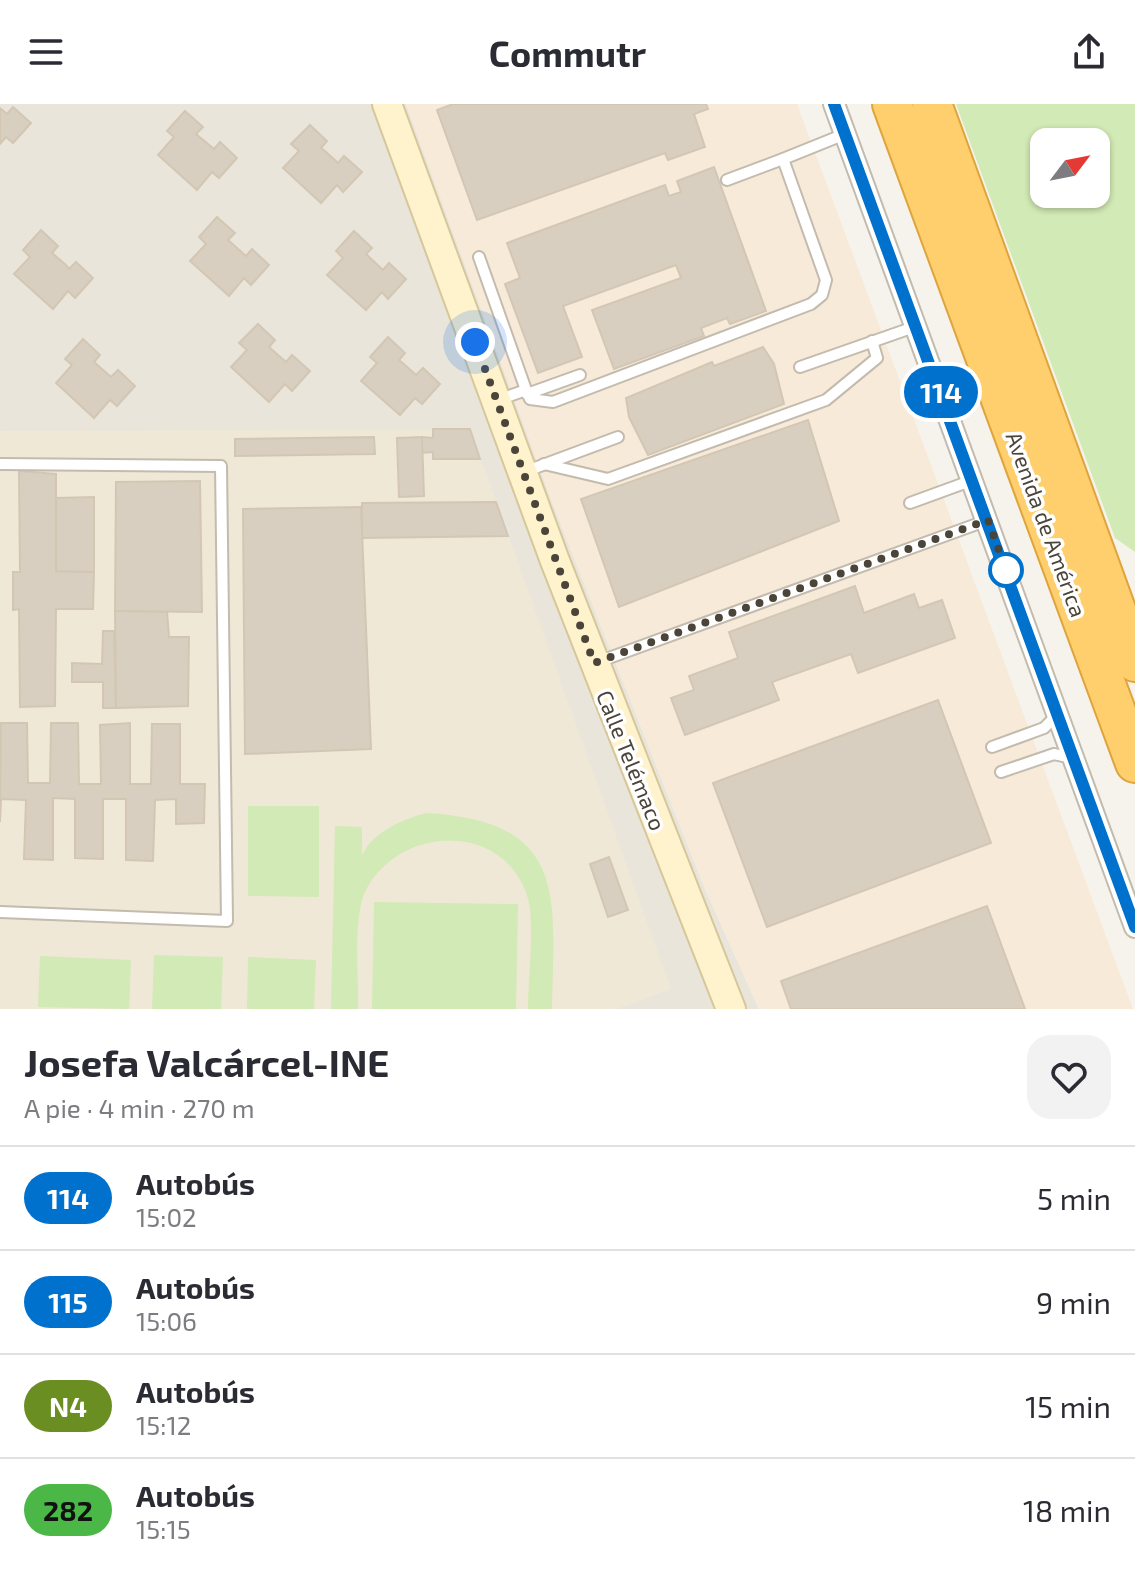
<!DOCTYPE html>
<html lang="es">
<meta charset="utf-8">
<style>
:root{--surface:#fff;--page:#f2f2f3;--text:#2b2b33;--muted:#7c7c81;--line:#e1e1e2}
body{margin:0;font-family:"Exo 2",sans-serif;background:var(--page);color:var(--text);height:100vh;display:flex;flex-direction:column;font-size:30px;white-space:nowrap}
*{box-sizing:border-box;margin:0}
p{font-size:26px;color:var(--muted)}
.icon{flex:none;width:44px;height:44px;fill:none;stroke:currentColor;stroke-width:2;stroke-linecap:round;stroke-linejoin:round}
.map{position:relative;height:905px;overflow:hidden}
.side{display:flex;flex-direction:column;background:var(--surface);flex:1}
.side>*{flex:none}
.badge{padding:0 16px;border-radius:26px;font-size:28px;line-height:52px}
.needle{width:52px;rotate:58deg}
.tools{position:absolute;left:1030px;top:24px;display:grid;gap:16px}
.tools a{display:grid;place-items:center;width:80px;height:80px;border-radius:16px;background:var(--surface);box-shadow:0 2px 6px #0004;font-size:40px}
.you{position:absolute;width:40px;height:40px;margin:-20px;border:6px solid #fff;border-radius:50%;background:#1a73e8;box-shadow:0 0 0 12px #1a73e833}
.map>.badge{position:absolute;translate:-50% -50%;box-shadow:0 0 0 4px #fff}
.round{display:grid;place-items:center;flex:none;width:84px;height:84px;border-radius:24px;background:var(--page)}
.overview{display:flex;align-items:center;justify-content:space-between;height:136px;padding:0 24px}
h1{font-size:38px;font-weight:700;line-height:60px}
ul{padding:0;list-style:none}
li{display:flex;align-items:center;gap:24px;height:104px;padding:0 24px;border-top:2px solid var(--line)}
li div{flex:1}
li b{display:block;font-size:30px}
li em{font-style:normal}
li .badge{min-width:88px;font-weight:700;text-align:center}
header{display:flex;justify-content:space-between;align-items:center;height:104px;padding:0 24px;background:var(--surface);font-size:36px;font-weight:700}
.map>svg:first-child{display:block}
.residential{fill:#eae5da}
.commercial{fill:#f7ead8}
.education{fill:#efe8d6}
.green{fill:#d2eab5;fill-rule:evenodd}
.building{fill:#d8cfc1;stroke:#d3c7b4;stroke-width:2}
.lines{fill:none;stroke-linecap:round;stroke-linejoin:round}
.lane-casing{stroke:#c2bbae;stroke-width:14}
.street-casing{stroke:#c2bbae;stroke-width:24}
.secondary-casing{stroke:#d6c79b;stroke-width:32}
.highway-casing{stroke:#e0a43c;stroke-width:42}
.lane{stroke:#fff;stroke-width:10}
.street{stroke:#fff;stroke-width:20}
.secondary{stroke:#fff3cd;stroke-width:28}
.highway{stroke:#ffcf6e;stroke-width:38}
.line-casing{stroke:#fff;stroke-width:18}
.line{stroke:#0072ce;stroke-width:12}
.walk{stroke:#4b4439;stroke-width:8;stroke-dasharray:0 14.4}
.stop-dot{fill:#fff;stroke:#0072ce;stroke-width:4}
.labels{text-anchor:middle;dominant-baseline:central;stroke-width:7;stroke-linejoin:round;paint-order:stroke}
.street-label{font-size:22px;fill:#4b4439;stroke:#fff}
</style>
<header><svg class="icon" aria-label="menu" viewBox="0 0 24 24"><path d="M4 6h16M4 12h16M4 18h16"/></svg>Commutr<svg class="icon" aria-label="share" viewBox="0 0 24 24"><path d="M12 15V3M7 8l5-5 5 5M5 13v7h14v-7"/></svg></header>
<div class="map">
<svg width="1135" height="905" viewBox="0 0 1135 905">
<rect width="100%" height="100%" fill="#f6f3ec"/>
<path class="residential" d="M0,0H406L554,403L705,785L759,905H0Z"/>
<path class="commercial" d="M406,0H797L1133,905H759L705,785L554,403Z"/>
<path class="education" d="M470,325L671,885L617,905H0V327Z"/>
<g class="green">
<path d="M956,0H1135V448L1115,434ZM1096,38V90H1044V38Z"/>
<path d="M248,702H319V793L248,792Z"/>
<path d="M426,709C569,717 554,792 552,905H528C528,878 535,819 528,795C506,718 403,720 367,784C352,810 359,874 358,905H331L335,722L362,723V751C374,727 402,716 426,709Z"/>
<path d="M374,798L518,800L516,905H372Z"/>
<path d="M154,851L223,853L221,905H152Z"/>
<path d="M40,852L131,856L129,905L38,903Z"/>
<path d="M248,853L316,856L314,905H247Z"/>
</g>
<g class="building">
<path d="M453,0H706L708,5L694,10L705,43L668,56L665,49L477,116L437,6Z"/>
<path d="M13,3L31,19L13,39L6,33L0,40V4L7,10Z"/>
<path d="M185,7L203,23L196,30L214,45L220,38L237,54L219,74L212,68L197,86L158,51L174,33L167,27Z"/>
<path d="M310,21L327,37L321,44L325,47L338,59L344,52L362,68L343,88L337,81L321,99L283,64L299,47L291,40Z"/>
<path d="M714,63L766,207L730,220L727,214L701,224L704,232L614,265L592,206L681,174L676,161L563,202L582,253L538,269L505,180L520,174L507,139L665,81L669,92L681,88L677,77Z"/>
<path d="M217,113L235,129L228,136L246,152L252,145L269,161L251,181L244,174L229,192L190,157L206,140L199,133Z"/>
<path d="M41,126L58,142L52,149L66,161L69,165L76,158L93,174L75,194L68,187L53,205L14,170L30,153L23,146Z"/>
<path d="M354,127L372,144L366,150L383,166L389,159L406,175L388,195L382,188L366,206L327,171L343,154L336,147Z"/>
<path d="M258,220L275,236L269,243L286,258L292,251L310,267L292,287L285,280L269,298L231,263L247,246L239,239Z"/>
<path d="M388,233L405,249L399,256L406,262L416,271L423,264L440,280L422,300L415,294L400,311L361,277L377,259L370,253Z"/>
<path d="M83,235L100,251L94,258L111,273L118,266L135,282L117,302L110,296L94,314L56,279L72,261L65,255Z"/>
<path d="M763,243L774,260L784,300L648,351L629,313L626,294L712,258L714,262Z"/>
<path d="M808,316L839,417L619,503L581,395Z"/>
<path d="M433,325H470L480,355H433V348L422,349V333L433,334Z"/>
<path d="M374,333L375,350L235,352V335Z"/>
<path d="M422,333L424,392L399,393L397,334Z"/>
<path d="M19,367L56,370V467L94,468L93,505H56L55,602L20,603L19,505L13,506V468H20Z"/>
<path d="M200,377L202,508L115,507L116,378Z"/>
<path d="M94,393V468L56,467V394Z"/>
<path d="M496,398L508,432L362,434V399Z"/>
<path d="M361,403L371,645L245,650L243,405Z"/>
<path d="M855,482L864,509L914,490L919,504L942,496L955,534L858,569L851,550L772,578L779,596L685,631L671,594L694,586L689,572L738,554L729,528Z"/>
<path d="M115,507L167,508L169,533H189L188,602L116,604Z"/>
<path d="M103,527H114L116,604H103V578H72V559L102,560Z"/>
<path d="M938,596L991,739L767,823L713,679Z"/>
<path d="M1,619H27L28,679H50L51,619H78L79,680H101L100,621L130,619V680H151L152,620H180V680H205L204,719L176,720V695L155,696L153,757L126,756V695H103V755L75,754V695L53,694V756L24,755L26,696L1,695L0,718Z"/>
<path d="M609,753L628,806L608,813L590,760Z"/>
<path d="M987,802L1025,905H791L781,877Z"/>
</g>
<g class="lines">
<defs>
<g id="lane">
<path d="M727,76L783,55"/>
<path d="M479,153L526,286"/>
<path d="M800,263L917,222"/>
<path d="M527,290L580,271"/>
<path d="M498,296L526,286L530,295L553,298L811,200L822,191L826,176L783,55L845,30"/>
<path d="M0,360L221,362L227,817L0,808"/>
<path d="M544,360L608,375L826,296L877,254L872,237"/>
<path d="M524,368L618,333"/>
<path d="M910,399L973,376"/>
<path d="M595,559L988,416"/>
<path d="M992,643L1044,624L1057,611"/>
<path d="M1001,668L1054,650L1072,654"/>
</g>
<path id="street" d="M834,0L1135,823"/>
<path id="secondary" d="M387,0L555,457L731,905"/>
<g id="highway">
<path d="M892,0L1135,659"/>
<path d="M932,0L1135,558"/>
</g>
</defs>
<use href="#lane" class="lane-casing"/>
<use href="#street" class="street-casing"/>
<use href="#secondary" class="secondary-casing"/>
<use href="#highway" class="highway-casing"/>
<use href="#lane" class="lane"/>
<use href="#street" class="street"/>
<use href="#secondary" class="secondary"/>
<use href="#highway" class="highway"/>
</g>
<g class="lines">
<defs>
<path id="line" d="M834,0L1135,823"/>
</defs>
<use href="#line" class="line-casing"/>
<use href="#line" class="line"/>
<path class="walk" d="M475,238L594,559L988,416L1006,466"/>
</g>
<circle class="stop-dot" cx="1006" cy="466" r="16"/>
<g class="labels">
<g class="street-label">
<text transform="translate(1047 420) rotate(70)">Avenida de América</text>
<text transform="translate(632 656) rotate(68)">Calle Telémaco</text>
</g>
</g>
</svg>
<div class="tools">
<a><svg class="needle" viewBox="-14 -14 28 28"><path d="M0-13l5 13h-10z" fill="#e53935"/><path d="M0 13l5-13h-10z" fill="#7c7c81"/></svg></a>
</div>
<div class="you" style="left:475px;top:238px"></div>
<b class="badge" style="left:941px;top:288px;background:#0072ce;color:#fff">114</b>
</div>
<section class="side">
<div class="overview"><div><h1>Josefa Valcárcel-INE</h1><p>A pie · 4 min · 270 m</p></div><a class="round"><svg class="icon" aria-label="heart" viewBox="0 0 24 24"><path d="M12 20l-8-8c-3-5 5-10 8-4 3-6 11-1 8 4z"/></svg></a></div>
<ul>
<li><span class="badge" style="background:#0072ce;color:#fff">114</span><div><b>Autobús</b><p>15:02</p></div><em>5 min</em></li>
<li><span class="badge" style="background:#0072ce;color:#fff">115</span><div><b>Autobús</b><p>15:06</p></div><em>9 min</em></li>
<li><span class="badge" style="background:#6b8e23;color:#fff">N4</span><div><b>Autobús</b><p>15:12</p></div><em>15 min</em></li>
<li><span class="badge" style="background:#4ab747;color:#111">282</span><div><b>Autobús</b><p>15:15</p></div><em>18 min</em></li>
</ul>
</section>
